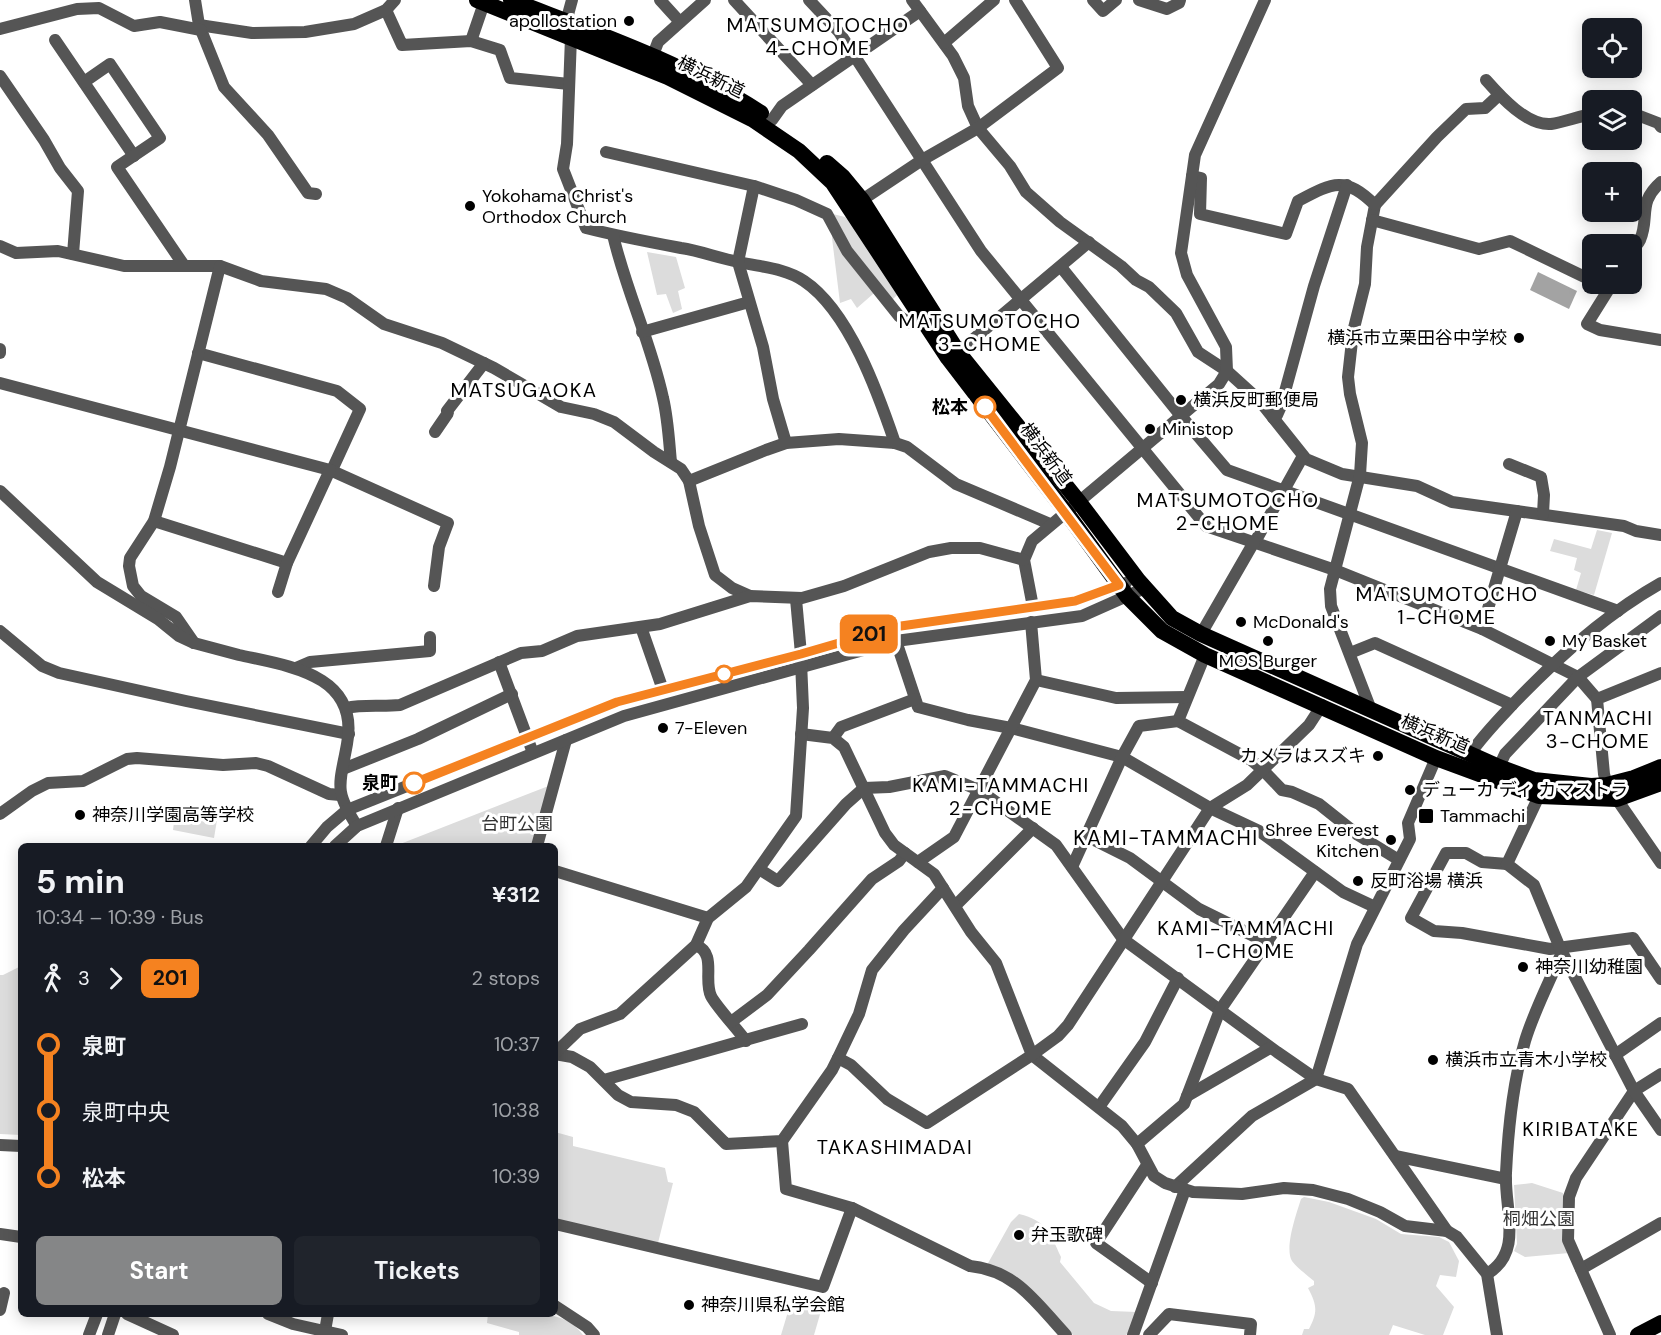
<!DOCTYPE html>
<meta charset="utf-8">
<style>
:root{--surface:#171b24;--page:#20242c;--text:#f1f3f6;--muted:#9ea1a6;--accent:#858687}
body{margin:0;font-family:"DM Sans","Noto Sans JP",sans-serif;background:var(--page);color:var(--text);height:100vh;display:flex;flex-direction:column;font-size:22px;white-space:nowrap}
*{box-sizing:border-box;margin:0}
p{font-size:20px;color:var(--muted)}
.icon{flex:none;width:33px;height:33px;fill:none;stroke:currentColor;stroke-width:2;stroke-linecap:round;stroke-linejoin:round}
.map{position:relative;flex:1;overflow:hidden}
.panel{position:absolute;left:18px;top:843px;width:540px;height:474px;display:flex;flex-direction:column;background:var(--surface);border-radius:9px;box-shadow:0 3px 15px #0003}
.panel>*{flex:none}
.badge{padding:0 12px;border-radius:9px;font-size:21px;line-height:39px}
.fabs{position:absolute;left:1582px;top:18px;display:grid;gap:12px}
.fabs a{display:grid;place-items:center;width:60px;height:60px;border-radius:9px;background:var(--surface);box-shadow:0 3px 15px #0003;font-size:30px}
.map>.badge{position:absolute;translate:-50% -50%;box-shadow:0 0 0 3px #fff}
.legs{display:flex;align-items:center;gap:9px;height:66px;padding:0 18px;font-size:20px}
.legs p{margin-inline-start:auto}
.head{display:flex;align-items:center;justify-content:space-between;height:102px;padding:0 18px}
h1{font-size:33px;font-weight:700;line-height:45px}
.cta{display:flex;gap:12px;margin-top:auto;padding:12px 18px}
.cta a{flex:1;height:69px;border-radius:9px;background:var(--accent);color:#fff;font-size:24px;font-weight:700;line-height:69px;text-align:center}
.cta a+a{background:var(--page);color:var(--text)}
ul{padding:0 18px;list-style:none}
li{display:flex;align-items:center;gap:21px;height:66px;font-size:22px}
li i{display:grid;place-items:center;width:9px;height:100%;margin:0 8px;background:currentColor}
li i::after{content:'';width:15px;height:15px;margin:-8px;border:4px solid;border-radius:50%;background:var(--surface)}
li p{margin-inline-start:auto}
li:first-child i{background:linear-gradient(#0000 50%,currentColor 0)}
li:last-child i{background:linear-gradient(currentColor 50%,#0000 0)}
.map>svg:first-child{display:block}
.green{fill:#dcdcdc}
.water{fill:#a3a3a3}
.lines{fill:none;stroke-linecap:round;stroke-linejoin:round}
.minor{stroke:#555;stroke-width:12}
.tertiary{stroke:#555;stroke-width:12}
.trunk{stroke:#000;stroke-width:16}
.line-1-casing{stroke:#fff;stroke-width:14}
.line-1{stroke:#f58220;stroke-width:9}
.poi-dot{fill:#000;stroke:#fff;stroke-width:2}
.stop-1-dot{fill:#fff;stroke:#f58220;stroke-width:3}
.labels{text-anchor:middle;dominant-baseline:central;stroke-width:6;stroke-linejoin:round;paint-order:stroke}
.poi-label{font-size:18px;fill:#000;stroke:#fff;text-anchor:start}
.street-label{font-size:18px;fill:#000;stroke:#fff}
.stop-label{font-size:18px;font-weight:bold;fill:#000;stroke:#fff;text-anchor:end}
.park-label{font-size:18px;fill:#333;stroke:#fff}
.neighbourhood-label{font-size:20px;letter-spacing:1.5px;fill:#000;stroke:#fff}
.quarter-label{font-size:21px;letter-spacing:1.5px;fill:#000;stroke:#fff}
</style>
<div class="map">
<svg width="1661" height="1335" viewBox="0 0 1661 1335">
<rect width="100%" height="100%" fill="#fff"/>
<g class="green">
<path d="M833,214L845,217L854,225L899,293L892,300L881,287L857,308L851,299L840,303L832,238Z"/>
<path d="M647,252L676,257L685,288L678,291L682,309L673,313L666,294L657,295Z"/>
<path d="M1597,530L1612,533L1594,595L1576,590L1581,573L1574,570L1577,558L1550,551L1554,539L1591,549Z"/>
<path d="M551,785L534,846H395Z"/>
<path d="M175,814L217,820L214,838L173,830Z"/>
<path d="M21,966V1135L0,1134V975H3Z"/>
<path d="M555,1132L573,1137V1146L665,1168L668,1182L673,1183L658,1243L555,1219Z"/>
<path d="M1532,1183L1563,1193L1562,1239L1569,1253L1525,1257L1514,1251L1517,1244L1514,1185Z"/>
<path d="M1304,1197L1329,1202L1376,1219L1401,1234L1439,1237L1449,1242L1459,1261L1456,1277L1440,1275L1436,1286L1454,1307L1443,1335H1425L1393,1325L1389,1335H1302L1304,1329H1309C1318,1312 1317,1305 1308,1288L1314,1285V1281C1307,1275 1297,1268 1292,1261C1284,1248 1297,1212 1301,1199Z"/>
<path d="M1019,1214C1047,1221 1050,1233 1061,1257L1060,1262L1094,1303L1111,1311L1137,1312L1130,1331L1126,1335H1073L1017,1278L987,1265L1011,1222Z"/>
<path d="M793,1295L823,1304L814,1335H781Z"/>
<path d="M488,1314C519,1314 563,1306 583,1335H519V1332L487,1323Z"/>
</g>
<path class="water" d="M1538,272L1577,291L1569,309L1530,290Z"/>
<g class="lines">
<g class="minor">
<path d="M195,0L199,25L224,87L268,135L308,193L316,194"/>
<path d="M660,0L680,22"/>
<path d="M734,0L812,85"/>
<path d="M809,0L839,32L981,251L1206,526L1335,570L1482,629L1578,677L1597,699"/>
<path d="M912,0L953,56L964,78L968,106L978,128L1010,166L1026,192L1060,222L1121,266L1136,280L1149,287L1176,313L1198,352L1227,371L1259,400L1306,459L1342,474L1417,486L1452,502L1624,526L1636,531L1661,535"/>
<path d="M1093,0L1103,11L1116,0"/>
<path d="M1139,0L1167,9L1179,3L1180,0"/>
<path d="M386,10L402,45L471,41L500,50L510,78L569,84"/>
<path d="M566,22L572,0"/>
<path d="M199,25L252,33L305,32L354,24L386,10L395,0"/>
<path d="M0,29L77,9L99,8L134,26L160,22L201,30"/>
<path d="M571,37L567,144L563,169L586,228C617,236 649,242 681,248C700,251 719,258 739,262C760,267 785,268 804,281C849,311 878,393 895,443"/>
<path d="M55,40L134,156"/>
<path d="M471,41L484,3"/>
<path d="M944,43L994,0"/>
<path d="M0,76L44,140L60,168L78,191L73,254"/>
<path d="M1486,80C1501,97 1527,126 1551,124C1565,122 1579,116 1593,114"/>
<path d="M84,82L110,64L160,138L117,167L183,264"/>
<path d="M1632,113L1658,123L1661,127"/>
<path d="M772,120L782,106L920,11"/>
<path d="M606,152L754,186L796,200L827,214L847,251L899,316L909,323L921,317"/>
<path d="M1192,176L1201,178L1200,214L1286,234L1298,201C1332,183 1345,175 1375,205L1367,247L1365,284L1353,332L1348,377L1350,394L1362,443L1360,475L1330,589L1331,606L1371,710"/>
<path d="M754,186L738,262L763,347L773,399L786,443"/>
<path d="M862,200L922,160L978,128L1058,68L1015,0"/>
<path d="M1375,205L1437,137L1466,109L1485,108L1499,95"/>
<path d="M1372,220L1479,249L1510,241L1593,281"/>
<path d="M613,235C626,291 651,342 663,398C668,419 669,441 671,462"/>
<path d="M0,246L16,253L58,251L124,266H220L261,281L326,289L347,298L384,324L442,343L494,368L561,407L594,414L614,422L654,452L681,469L689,481L699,526L715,575L732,588L750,596"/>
<path d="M1632,252C1634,248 1638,244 1640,240C1650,217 1637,203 1661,182"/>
<path d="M1061,267L1181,416L1227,470L1618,611"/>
<path d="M1612,284L1587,324L1600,330L1661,340"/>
<path d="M642,332L749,302"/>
<path d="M958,352L1089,242"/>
<path d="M198,353L337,391L360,409L332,470"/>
<path d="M0,383L330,470L448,523L439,547L434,586"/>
<path d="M1273,418L1277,415L1281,406L1314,286L1347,185"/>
<path d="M435,432L448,413L447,411L484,363"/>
<path d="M1509,464L1541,477L1544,495L1543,514"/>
<path d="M689,481L766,450L786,443L839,439L895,443L907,447L956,484L1050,524"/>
<path d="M154,521L287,563"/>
<path d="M1255,542L1303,456"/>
<path d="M278,592L287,563L330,470"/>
<path d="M796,599L801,654"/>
<path d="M1033,607L1024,560L1032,541L1219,384L1227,371L1226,347L1187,275L1181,253L1195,155L1265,0"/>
<path d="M641,627L663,690"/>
<path d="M1482,629L1517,511"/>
<path d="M0,631L42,666L59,673L186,701L349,734"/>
<path d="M1201,634L1254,542"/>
<path d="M896,641L918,707L968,720L1011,728L1122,757L1210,808L1259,831L1343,892L1375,907"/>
<path d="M194,643L176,617L141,596L133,586L129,566L130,558L154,521L170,467L220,266"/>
<path d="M1350,653L1375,643L1512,705"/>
<path d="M1205,655L1178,721L1251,760L1263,770L1282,790L1292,792L1319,804L1358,835L1399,860"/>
<path d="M499,662L533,753"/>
<path d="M296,668L310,662L430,651V637"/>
<path d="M1036,680L1116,698L1187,697"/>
<path d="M346,708C364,704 382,707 400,705L521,653L542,651L577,636L660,624L750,596L802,598L844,586L929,552L951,548H980L1024,560"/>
<path d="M833,738L841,727L915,699"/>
<path d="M1470,754C1483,735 1499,719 1515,702C1559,656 1606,614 1661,583"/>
<path d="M1499,767L1505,754L1578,677L1661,616"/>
<path d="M343,769L418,739L512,694"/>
<path d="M0,814L32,791L48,783L83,781L127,759L137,758L223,765L256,763L268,766L329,794L340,795"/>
<path d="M1086,836L1130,858L1199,909L1268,943"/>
<path d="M386,846L398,808"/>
<path d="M537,846L566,740"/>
<path d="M918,862L954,837L1036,680L1031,622"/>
<path d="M1507,864L1482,862L1466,853H1446L1411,918L1434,931L1462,933L1550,949L1633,938L1661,979"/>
<path d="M1072,867L1122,757L1139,726L1178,721"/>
<path d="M759,869L778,881L846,804L864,788L889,787L945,776L979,790L1056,845L1123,939L1277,1052L1316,1079L1348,1089L1447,1231"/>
<path d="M555,871L708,918"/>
<path d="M955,906L1033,828"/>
<path d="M696,945C717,954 703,979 711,996C715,1005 739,1031 746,1041"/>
<path d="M731,1022L767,995L809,950L872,879L899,861L905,853"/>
<path d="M555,1054L572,1057L590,1067L618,1095L631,1102L676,1105L694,1112L726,1144L782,1141L832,1070L838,1058L851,1065L887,1099L927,1123L1032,1055"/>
<path d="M1615,1055L1661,1023"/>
<path d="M838,1058L859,1014L872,970L904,930L943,888"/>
<path d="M604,1080L802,1024"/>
<path d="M1187,1096L1270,1048"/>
<path d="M1099,1107L1145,1042L1178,978"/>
<path d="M782,1141L786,1189L852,1208L970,1266C1017,1271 1036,1303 1066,1335"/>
<path d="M1137,1144L1184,1104L1220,1010L1315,872"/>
<path d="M0,1145L21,1146"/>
<path d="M1395,1156L1506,1179"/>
<path d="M1147,1165L1096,1243L1152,1283"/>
<path d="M1175,1187L1252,1116L1316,1079L1357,944L1410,839L1408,823L1436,758"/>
<path d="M555,1224L823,1287L852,1208"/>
<path d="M1581,1269L1661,1223"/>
<path d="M1487,1274C1524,1252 1504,1209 1506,1173C1508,1131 1513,1082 1525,1041C1534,1011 1550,981 1562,952"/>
<path d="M0,1310L4,1293"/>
<path d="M127,1314L173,1335"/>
<path d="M325,1331L328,1314"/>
<path d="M1133,1335L1185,1190"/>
<path d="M1149,1335L1169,1314L1251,1324L1250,1335"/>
<path d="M1610,1335L1568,1240L1569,1197L1576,1178L1634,1091L1661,1074"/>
</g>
<g class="tertiary">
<path d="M650,63L658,42L705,0"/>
<path d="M0,349V353"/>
<path d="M0,491L97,582L158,619L179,636L194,643C209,647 224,651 239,655C288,666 360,674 347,744C340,784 333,789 357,826"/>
<path d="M1661,673L1597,699L1604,774L1607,785L1661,863"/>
<path d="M801,734L833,738L844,747L885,833L894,845L934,874L971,932L996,963L1032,1055L1122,1126L1137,1144L1154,1176L1165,1183L1193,1192L1242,1194L1284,1188L1313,1190L1348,1199L1380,1212L1405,1226L1447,1231L1457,1237L1487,1274L1497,1335"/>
<path d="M1539,796L1507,864L1534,885L1560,948L1634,1091L1661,1130"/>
<path d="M311,846L327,827L347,810L617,702L801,654L894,627L1075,601L1126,583"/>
<path d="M335,846L357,826L624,716L896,641L1082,616L1145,588"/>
<path d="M555,1053L580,1029L620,1014L696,945L708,918L746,887L796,816L803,708L801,662"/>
<path d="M1032,1055L1058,1036L1068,1025L1210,808L1247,785L1309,725L1322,705"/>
<path d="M0,1234L21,1237"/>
<path d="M555,1306L587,1327L594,1335"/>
<path d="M268,1314L293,1324L342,1335"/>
<path d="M89,1335L97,1314"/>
<path d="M108,1335L115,1314"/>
</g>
<g class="trunk">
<path d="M477,0L668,77L752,119L799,151L833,183L948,358L1066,512L1127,596L1162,631L1205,655L1436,758L1539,796L1617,799L1661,783"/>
<path d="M511,0C596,33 684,63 761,113"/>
<path d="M827,163L843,177L862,200L958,352L1079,502L1138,580L1172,618L1201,634L1499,767L1534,780L1591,786L1607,785L1634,778L1661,767"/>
<path d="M1638,1335L1661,1323"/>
</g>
</g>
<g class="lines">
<defs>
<path id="line-1" d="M414,783L617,702L801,654L894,627L1075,601L1119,585L985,407"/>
</defs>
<use href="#line-1" class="line-1-casing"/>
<use href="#line-1" class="line-1"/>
</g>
<g class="poi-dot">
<circle cx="629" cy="21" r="6"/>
<circle cx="470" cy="206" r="6"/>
<circle cx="1519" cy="338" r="6"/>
<circle cx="1181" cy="400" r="6"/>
<circle cx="1150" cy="429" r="6"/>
<circle cx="1241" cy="622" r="6"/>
<circle cx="1268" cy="641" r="6"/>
<circle cx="1550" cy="641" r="6"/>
<circle cx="663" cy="728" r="6"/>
<circle cx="1378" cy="756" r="6"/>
<circle cx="1410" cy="790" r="6"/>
<circle cx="80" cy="815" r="6"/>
<rect x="1418" y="808" width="16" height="16" rx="3"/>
<circle cx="1391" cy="840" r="6"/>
<circle cx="1358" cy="881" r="6"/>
<circle cx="1523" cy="967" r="6"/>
<circle cx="1433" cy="1060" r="6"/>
<circle cx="1019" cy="1235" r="6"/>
<circle cx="689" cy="1305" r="6"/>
</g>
<g class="stop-1-dot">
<circle cx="985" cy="407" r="10"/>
<circle cx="724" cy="674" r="8"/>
<circle cx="414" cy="783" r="10"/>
</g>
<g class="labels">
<g class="poi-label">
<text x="617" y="21" text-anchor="end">apollostation</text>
<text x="482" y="196">Yokohama Christ's<tspan x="482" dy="21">Orthodox Church</tspan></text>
<text x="1507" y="338" text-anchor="end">横浜市立栗田谷中学校</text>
<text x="1193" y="400">横浜反町郵便局</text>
<text x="1162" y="429">Ministop</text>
<text x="1253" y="622">McDonald's</text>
<text x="1562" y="641">My Basket</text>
<text x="1268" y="661" text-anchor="middle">MOS Burger</text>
<text x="675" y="728">7-Eleven</text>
<text x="1366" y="756" text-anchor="end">カメラはスズキ</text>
<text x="1422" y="790">デューカ ディ カマストラ</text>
<text x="92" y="815">神奈川学園高等学校</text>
<text x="1440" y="816">Tammachi</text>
<text x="1379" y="830" text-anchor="end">Shree Everest<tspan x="1379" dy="21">Kitchen</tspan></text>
<text x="1370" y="881">反町浴場 横浜</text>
<text x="1535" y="967">神奈川幼稚園</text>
<text x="1445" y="1060">横浜市立青木小学校</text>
<text x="1031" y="1235">弁玉歌碑</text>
<text x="701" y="1305">神奈川県私学会館</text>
</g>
<g class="street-label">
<text transform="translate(711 77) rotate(26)">横浜新道</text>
<text transform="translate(1046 454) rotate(53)">横浜新道</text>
<text transform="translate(1435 734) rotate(23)">横浜新道</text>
</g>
<g class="stop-label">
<text x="968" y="407">松本</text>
<text x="398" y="783">泉町</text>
</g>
<g class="park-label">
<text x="517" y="824">台町公園</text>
<text x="1539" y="1219">桐畑公園</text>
</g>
<g class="neighbourhood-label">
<text x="818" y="25">MATSUMOTOCHO<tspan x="818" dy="23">4-CHOME</tspan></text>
<text x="990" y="321">MATSUMOTOCHO<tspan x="990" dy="23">3-CHOME</tspan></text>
<text x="524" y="390">MATSUGAOKA</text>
<text x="1228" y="500">MATSUMOTOCHO<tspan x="1228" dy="23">2-CHOME</tspan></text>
<text x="1447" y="594">MATSUMOTOCHO<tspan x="1447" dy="23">1-CHOME</tspan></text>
<text x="1598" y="718">TANMACHI<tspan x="1598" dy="23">3-CHOME</tspan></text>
<text x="1001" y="785">KAMI-TAMMACHI<tspan x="1001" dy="23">2-CHOME</tspan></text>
<text x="1246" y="928">KAMI-TAMMACHI<tspan x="1246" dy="23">1-CHOME</tspan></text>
<text x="1581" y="1129">KIRIBATAKE</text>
<text x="895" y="1147">TAKASHIMADAI</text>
</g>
<g class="quarter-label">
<text x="1166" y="838">KAMI-TAMMACHI</text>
</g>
</g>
</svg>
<div class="fabs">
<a><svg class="icon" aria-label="locate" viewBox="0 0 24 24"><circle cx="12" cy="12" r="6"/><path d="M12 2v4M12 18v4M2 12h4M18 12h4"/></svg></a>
<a><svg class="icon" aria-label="layers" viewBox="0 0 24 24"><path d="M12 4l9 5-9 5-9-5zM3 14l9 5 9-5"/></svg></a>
<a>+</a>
<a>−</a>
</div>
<b class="badge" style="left:869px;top:634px;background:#f58220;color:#111">201</b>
<section class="panel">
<div class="head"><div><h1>5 min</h1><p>10:34 – 10:39 · Bus</p></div><b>¥312</b></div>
<div class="legs"><svg class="icon" aria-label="walk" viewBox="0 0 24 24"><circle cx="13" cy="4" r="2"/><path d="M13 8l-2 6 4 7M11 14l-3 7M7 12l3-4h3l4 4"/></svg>3<svg class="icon" aria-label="forward" viewBox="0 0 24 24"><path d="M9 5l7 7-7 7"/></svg><b class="badge" style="background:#f58220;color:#111">201</b><p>2 stops</p></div>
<ul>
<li><i style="color:#f58220"></i><b>泉町</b><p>10:37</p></li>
<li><i style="color:#f58220"></i><span>泉町中央</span><p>10:38</p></li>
<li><i style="color:#f58220"></i><b>松本</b><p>10:39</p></li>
</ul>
<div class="cta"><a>Start</a><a>Tickets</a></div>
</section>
</div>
